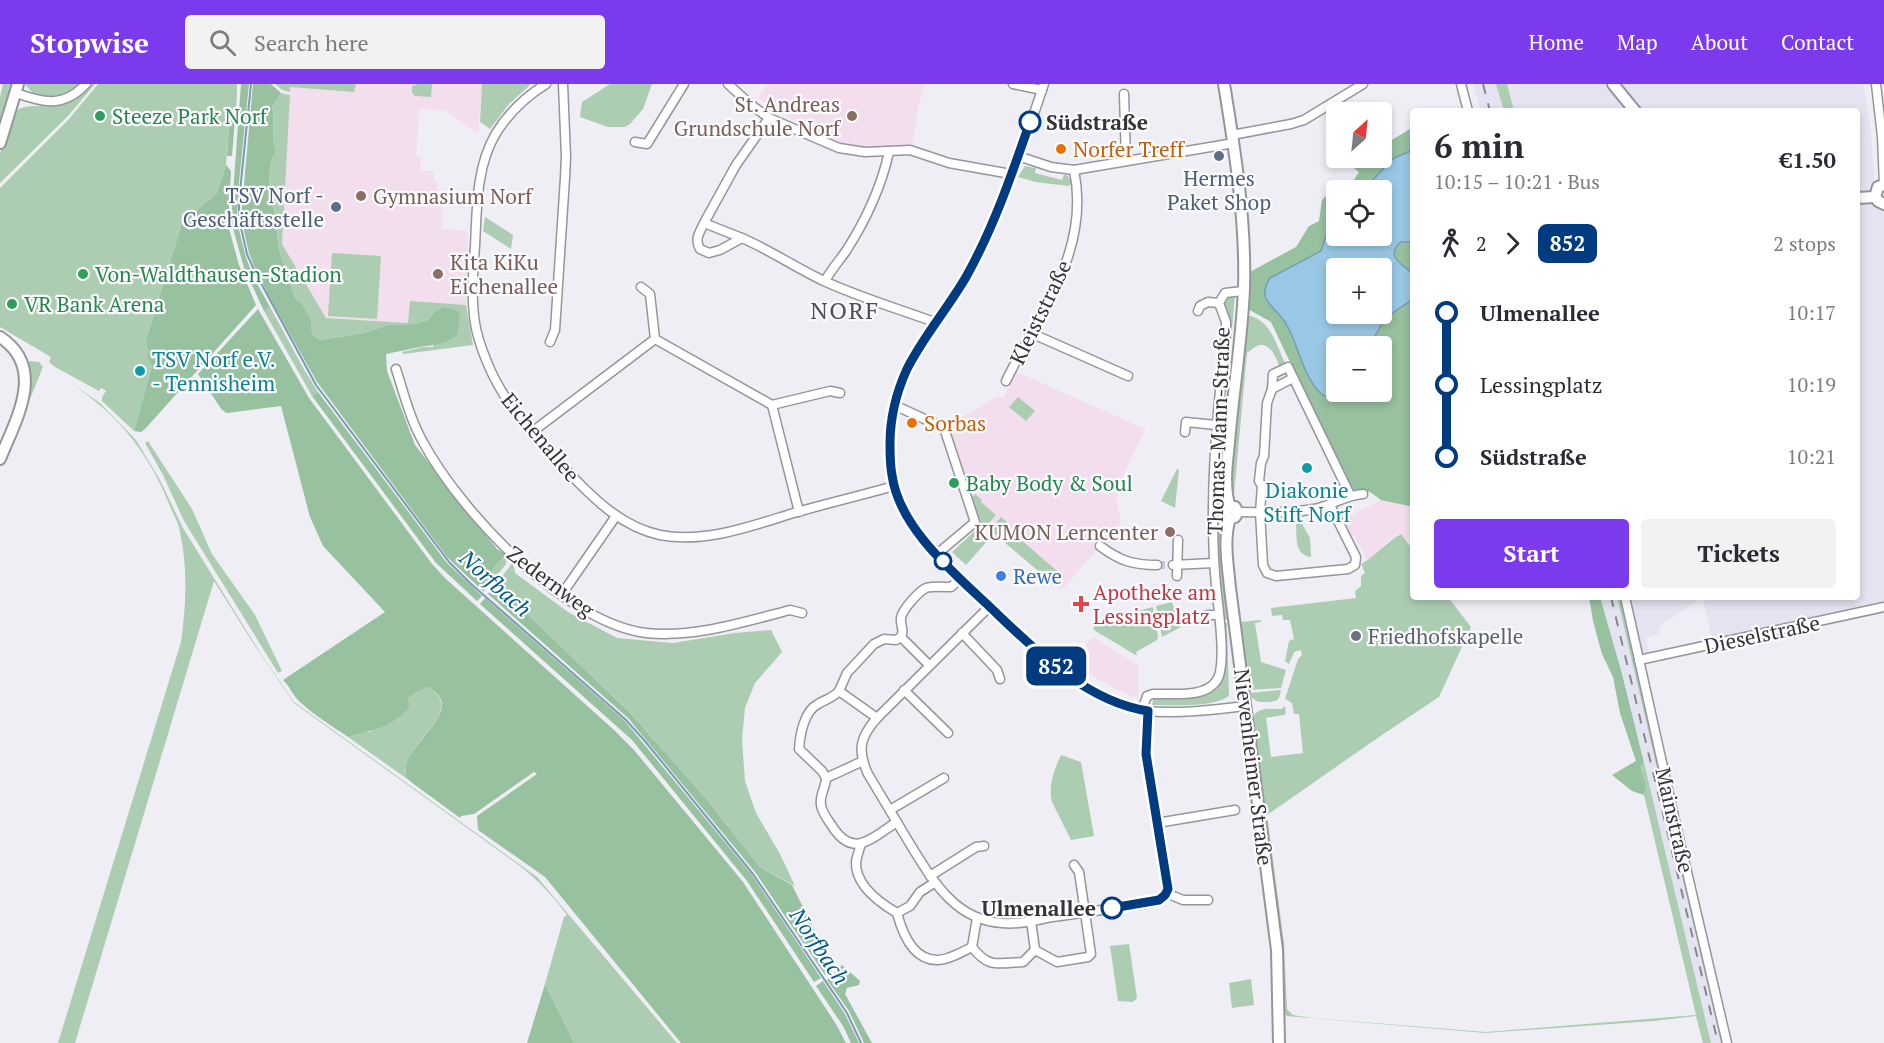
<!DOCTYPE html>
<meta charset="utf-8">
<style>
:root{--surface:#fff;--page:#f2f2f3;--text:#2b2b33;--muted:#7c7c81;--accent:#7c3aed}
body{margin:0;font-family:"PT Serif",serif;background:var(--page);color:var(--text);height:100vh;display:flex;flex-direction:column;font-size:22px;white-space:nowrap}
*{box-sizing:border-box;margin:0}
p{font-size:20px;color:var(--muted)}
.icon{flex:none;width:33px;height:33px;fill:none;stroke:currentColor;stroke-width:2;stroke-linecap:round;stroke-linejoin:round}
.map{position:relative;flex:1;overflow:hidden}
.sheet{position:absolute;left:1410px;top:24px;width:450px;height:492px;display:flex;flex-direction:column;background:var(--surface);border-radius:6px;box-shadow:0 3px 9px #0003}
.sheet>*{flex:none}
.badge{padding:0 12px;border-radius:9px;font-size:21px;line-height:39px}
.needle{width:39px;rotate:27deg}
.tools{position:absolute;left:1326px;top:18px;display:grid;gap:12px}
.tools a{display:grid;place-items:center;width:66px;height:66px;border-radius:6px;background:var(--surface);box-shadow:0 3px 9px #0003;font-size:30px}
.map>.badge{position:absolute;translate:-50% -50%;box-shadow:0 0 0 3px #fff}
.legs{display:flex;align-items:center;gap:9px;height:66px;padding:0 24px;font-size:20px}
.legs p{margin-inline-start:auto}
.summary{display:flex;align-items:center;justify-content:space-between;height:102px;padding:0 24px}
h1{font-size:33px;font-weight:800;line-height:45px}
.button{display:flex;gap:12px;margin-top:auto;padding:12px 24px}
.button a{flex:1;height:69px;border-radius:6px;background:var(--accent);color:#fff;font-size:24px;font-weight:800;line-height:69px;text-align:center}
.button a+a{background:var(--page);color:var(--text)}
ul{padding:0 24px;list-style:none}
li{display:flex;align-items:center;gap:21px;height:72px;font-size:22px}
li i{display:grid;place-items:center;width:9px;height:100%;margin:0 8px;background:currentColor}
li i::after{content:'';width:15px;height:15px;margin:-8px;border:4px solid;border-radius:50%;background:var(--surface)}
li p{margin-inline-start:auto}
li:first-child i{background:linear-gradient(#0000 50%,currentColor 0)}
li:last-child i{background:linear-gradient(currentColor 50%,#0000 0)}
header{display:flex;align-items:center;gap:36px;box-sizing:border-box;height:84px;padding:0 30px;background:var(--accent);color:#fff}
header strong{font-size:28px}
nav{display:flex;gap:33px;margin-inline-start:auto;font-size:21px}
.search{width:420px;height:54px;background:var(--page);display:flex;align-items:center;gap:15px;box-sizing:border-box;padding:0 21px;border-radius:6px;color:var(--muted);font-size:22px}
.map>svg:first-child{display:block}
.built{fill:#e4e3f1}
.education{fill:#f3deed}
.green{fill:#adcdb2}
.forest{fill:#97c19f}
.water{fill:#98c8e6;stroke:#7a9cb2;stroke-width:1.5;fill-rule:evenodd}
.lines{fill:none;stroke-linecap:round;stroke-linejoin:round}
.stream{stroke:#7a9cb2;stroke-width:2}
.minor-tunnel{stroke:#cac9cf;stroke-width:8;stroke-dasharray:8 4;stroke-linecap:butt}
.minor-casing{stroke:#96959c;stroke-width:11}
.tertiary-casing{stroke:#96959c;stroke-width:14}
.secondary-casing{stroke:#96959c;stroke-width:14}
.minor{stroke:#fff;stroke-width:8}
.tertiary{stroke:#fff;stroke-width:10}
.secondary{stroke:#fff;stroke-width:10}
.rail{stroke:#88888c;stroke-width:2;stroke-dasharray:10 10;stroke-linecap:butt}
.line-1-casing{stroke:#fff;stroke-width:14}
.line-1{stroke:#003b80;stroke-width:9}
.leisure-dot{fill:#2e9e5b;stroke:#fcfcff;stroke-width:2}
.education-dot{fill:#8d6e63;stroke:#fcfcff;stroke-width:2}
.stop-1-dot{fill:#fff;stroke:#003b80;stroke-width:3}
.food-dot{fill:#e8710a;stroke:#fcfcff;stroke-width:2}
.service-dot{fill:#5c6f8a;stroke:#fcfcff;stroke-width:2}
.culture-dot{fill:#0f9aa8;stroke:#fcfcff;stroke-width:2}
.shop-dot{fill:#3f7fe0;stroke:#fcfcff;stroke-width:2}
.health-dot{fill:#e0444e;stroke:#fcfcff;stroke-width:2}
.worship-dot{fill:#6b7280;stroke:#fcfcff;stroke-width:2}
.labels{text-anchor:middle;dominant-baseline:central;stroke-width:4.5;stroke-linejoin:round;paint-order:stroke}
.education-label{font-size:21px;fill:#785e54;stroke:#fcfcff;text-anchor:end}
.leisure-label{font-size:21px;fill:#27864d;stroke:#fcfcff;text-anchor:start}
.stop-label{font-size:21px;font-weight:bold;fill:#343437;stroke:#fcfcff;text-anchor:start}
.food-label{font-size:21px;fill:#c56008;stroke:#fcfcff;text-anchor:start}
.service-label{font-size:21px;fill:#4e5e75;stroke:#fcfcff}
.street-label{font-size:21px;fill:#343437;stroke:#fcfcff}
.culture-label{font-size:21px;fill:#0d838f;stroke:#fcfcff;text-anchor:start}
.shop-label{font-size:21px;fill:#366cbe;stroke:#fcfcff;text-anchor:start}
.health-label{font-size:21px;fill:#be3a42;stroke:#fcfcff;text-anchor:start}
.worship-label{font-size:21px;fill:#5b616d;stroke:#fcfcff;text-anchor:start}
.water-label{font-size:22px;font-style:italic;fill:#025c83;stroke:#fcfcff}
.quarter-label{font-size:24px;letter-spacing:1.5px;fill:#505056;stroke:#fcfcff}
</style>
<header>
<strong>Stopwise</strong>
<div class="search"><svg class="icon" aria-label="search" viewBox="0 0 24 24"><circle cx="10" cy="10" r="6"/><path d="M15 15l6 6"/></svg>Search here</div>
<nav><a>Home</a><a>Map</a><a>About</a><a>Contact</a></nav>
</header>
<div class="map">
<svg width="1884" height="959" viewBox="0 0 1884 959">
<rect width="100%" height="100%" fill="#efeef5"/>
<g class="built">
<path d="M1473,0H1863L1870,37L1877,125L1884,123V519L1712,557L1703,513H1857V27H1481Z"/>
<path d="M1600,513H1617L1721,959H1711L1621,586Z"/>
<path d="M1629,513H1702L1659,543L1660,550L1646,554L1650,571H1641Z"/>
</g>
<g class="education">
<path d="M356,0H482L478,50L446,27L419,25L416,73H421V86L434,87V97L438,99L437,120L441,122L443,129L442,145L468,147L466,221L410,218L408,239L326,234L282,160L290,3L354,7Z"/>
<path d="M768,0H925L919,19L912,63H854L829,55L798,39L758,14Z"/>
<path d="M1015,287L1145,345L1120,399L1117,417L1121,438L1061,507L976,434L947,342L998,312L1003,314L1014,294Z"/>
<path d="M1381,416L1413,423V452L1406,456L1400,450L1392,454L1367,477L1354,450L1347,453L1340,437Z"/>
<path d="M1092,554H1095L1138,581V614L1124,609L1106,600L1070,579Z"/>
</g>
<g class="green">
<path d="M3,0H13L0,45V13Z"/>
<path d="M25,0H82C76,4 71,9 65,11C51,18 33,13 25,0Z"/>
<path d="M89,0H95L68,32L0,99V69L17,26C29,19 43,24 56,21C69,18 79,8 89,0Z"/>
<path d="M98,0H237V9L229,44L226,81L217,109L182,139L147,253V264L149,267L152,282L134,347L102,317V313L106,307L101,304L99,307L55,283L49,278L51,273L0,243V104L69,35Z"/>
<path d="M275,0H356L354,8L290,3V8L282,6Z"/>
<path d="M418,0H432L431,13L415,12L412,9V2Z"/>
<path d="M482,0H529L530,1L509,20L490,45L480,38Z"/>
<path d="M610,0H652L643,25L630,40L625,43H608L580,33L582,18Z"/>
<path d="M1496,0H1507L1514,27H1504Z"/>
<path d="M281,9L290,11L282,160L326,234L408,239L410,217L466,221L473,261L404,270L402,268L423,263H433L434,229L428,236L414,240L388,241L364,249L320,256L312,251L311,235L301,219L295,214L279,166L274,126C268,116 268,86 272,75C273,72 275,69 276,66C270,52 276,38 272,23Z"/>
<path d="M1025,82L1036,84L1035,89L1062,96L1064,91H1067L1071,97V100L1068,102L1036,98L1018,93Z"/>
<path d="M485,133L513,151L511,165L483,147Z"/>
<path d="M332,169L381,172L377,235L328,232Z"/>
<path d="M1235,211L1220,381L1218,422H1216L1222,319L1230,240L1222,218L1225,213Z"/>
<path d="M270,223L305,287L318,308L312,312L264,227Z"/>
<path d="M1246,231C1270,234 1276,260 1285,279L1279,282C1276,272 1268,255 1255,263C1252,265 1250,267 1247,269L1234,411H1231L1230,399Z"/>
<path d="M30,277L39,278L43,283L8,369L28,280Z"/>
<path d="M48,283L100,319L136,356L160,396L183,444L261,570L294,618L537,793L677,959H574L545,900L564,833L567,831C553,812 538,796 520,782L294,619L255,562L214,497L75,959H58L181,558C186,523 188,484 180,448C179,441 175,433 172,427C157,388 135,352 103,324C86,309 67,296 48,283Z"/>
<path d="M1018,313L1035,327L1026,337L1009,323Z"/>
<path d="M148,357L192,425L212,470L255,531L282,587L278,589L270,576L184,437L163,391L145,359Z"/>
<path d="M1177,385L1179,386L1175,424L1161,417Z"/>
<path d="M975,410L982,416L981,418L996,431L986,443L976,434L971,415Z"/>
<path d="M1217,430H1219L1221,475L1227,535L1225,536L1223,521H1221Z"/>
<path d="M1001,433L1007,438L1005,442L1064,493L1056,502L990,446Z"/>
<path d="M1301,438L1310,454L1311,473C1294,471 1297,453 1296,440Z"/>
<path d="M978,444L990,454L966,481L952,468Z"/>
<path d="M1401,450L1413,466V513H1448L1471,543L1439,613L1379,653L1267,731L1284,859L1287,925L1293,931L1312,934L1486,948L1696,931L1644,711L1646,702L1639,683L1644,679L1711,959H1703L1696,932L1654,937L1485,949L1287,932L1283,929L1252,635C1257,622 1271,625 1282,625L1284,622L1285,623L1286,628L1284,631L1266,634L1271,673L1303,669L1299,630H1294L1292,619L1285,615L1298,575L1302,571L1301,566L1294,568L1289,580L1285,577L1289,557L1294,555L1290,536H1283L1282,531L1272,532L1271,524L1356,514L1355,507L1361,502V492L1365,489L1361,480C1376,472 1386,458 1401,450Z"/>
<path d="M507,471L506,480L485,507C484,492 496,480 507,471Z"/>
<path d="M513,478L515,489L568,528L617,554L673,559L735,549L771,546L782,568L755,599L745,624L742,655L745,697L756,729L780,770L795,802L760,783L703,711L629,628L496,500Z"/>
<path d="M1617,513H1621L1724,959H1721Z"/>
<path d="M1172,518L1181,543L1162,553L1156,522Z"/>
<path d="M1153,523L1158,552L1157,556L1136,568L1137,572L1094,546L1092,539Z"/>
<path d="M1261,536V538L1255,539L1261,578L1286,586L1281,604L1249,606L1240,538Z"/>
<path d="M1222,539H1227V541L1229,612C1212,624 1173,621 1152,621L1154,613L1217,601L1225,585V578Z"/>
<path d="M427,603C462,621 424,648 412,669C409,674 407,681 405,687L410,697L348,653L364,648H370L415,609Z"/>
<path d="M1281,606L1279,614L1276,617C1265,618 1254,621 1249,609Z"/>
<path d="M1061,671L1081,678L1094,752L1071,756L1052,718C1048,702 1054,686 1061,671Z"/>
<path d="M1129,860L1137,914L1133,918L1118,917L1110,862Z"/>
<path d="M1251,895L1254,921L1232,924L1229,899Z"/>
</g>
<g class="forest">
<path d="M241,0H249L238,108L237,138L245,170L252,190L270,223L264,227L244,184L231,137Z"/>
<path d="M253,0H271L281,9L272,23C276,38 270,52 276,66C275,69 273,72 272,75C268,86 268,116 274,126L279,166L295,214L301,219L311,235L312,251L320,256L364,249L388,241L414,240L428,236L434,229L443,223L456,226L460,231L457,251C443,262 436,260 420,263C409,265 397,268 386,270L387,287L415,361L497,465L507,471C494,481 485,493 484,508L447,473L317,298L271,216L255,184L249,169L241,134Z"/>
<path d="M237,9L232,72H227L229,44Z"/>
<path d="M1413,43V66L1394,74L1363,106H1336V127L1329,142L1321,167L1267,217L1284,235L1292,252L1332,310L1336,301V308H1382V262H1351L1355,253L1369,255L1375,252L1385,234L1413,215V423L1381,416L1370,408L1350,405L1271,238L1246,224L1248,189L1296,163L1309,142L1319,137L1322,116L1330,108L1352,99L1359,88L1350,81L1363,74H1382V62Z"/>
<path d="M226,81L231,87L228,141L239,181L256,221L145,345L141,348L134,347L152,282L148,273L149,267L147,264V253L182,139L217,109Z"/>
<path d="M1401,158H1413V190C1402,180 1384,172 1401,158Z"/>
<path d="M258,225L309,314L432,480L447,496L614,646L634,666L743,798L836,940L846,959H681L545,793L478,746L477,732L537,690L534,688L474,730L461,732L460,734L411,698C383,670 477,627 427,603L415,609L408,615L409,623C392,644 371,646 348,653C332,642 314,631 300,618C293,612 289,601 283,596L385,528L323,462L310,433L281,322L227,329L222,326L198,290Z"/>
<path d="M318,308L447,479L482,512L477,517L436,479L312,312Z"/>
<path d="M496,500L629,628L703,711L760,783L792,801L833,883L825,891L755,788L628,634L488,510Z"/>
<path d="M1589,513H1600L1621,586L1644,679L1640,683L1646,702L1644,711L1632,707L1612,691L1636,677L1620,629L1613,593L1602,570L1593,537Z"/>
<path d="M485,514L624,636L752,791L821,894L814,898L747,797L632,656L480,520Z"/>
<path d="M842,881L860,897L859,901L847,904L845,910L872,959H864L849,927L827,896Z"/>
<path d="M823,897L845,930L859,959H851L843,942L816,902Z"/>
<path d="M545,900L574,959H527Z"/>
</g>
<path class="water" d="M1413,66V158H1401C1384,172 1402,180 1413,190V215L1385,234L1375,252L1369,255L1356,253L1351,262H1336C1336,278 1342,303 1328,313C1311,310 1299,269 1293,254C1290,247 1287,240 1282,234C1277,227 1267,220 1265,212C1264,205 1266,200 1270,194L1321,167L1329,142L1336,127V152H1382V106H1363L1394,74ZM1336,184H1382V230H1336Z"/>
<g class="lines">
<path class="stream" d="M251,0L239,117V135L247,170L255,188L316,301L449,478L471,500L625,635L644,656L753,790L847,929L861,959"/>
<path class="minor-tunnel" d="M1157,481H1173"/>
<defs>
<g id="minor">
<path d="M546,0C525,13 508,29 495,51C476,84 477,125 475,162C473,187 471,214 475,239C477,252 482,266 487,278C504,321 539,358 571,391C596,417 623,443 660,451C706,460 754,441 797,428C829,419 862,411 894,402"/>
<path d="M728,0L750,20L769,34L839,64L865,68L910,66L949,79L1011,90"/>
<path d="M1013,0L1042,6"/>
<path d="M1044,0C1022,65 1000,133 966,193C948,224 923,253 907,285C896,308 890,333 890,359C890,374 890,390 895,404C912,458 966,501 1006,539C1040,571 1097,621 1146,627C1178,630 1213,626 1245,622"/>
<path d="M1461,0L1468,27"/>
<path d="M1876,0L1882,53L1884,101"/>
<path d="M16,9C44,19 63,24 86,0"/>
<path d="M1124,10L1126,77"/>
<path d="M1232,51L1291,40L1304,36L1363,0"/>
<path d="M635,58L647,60L684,0"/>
<path d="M1018,72L1051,83L1074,86L1234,59"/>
<path d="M704,139L742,154L720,166L709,169L700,165C694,155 700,148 704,139L736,81L769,34"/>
<path d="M742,154C770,166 796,184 824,197C861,214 899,225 937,239"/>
<path d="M825,197C831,186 839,177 846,167C866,136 881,104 889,68"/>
<path d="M641,203L650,210L655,255L772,321L830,307L840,309"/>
<path d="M1198,227L1200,222L1208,218L1219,219"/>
<path d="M1033,250L1128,292"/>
<path d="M550,258L555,246L565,94L566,73L563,0"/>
<path d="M396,285C404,310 410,335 423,358C460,427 565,539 646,549C694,554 744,538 790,526L802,529"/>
<path d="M1293,294L1272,305L1267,319L1264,372L1261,379L1259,397L1262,402L1260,428L1263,481L1267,489L1276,492L1348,485L1355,481L1356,473L1330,421"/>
<path d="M1006,297C1039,229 1091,167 1074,86"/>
<path d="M1272,305L1273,290L1288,283L1350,411"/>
<path d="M772,321L799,428"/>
<path d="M894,321L942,343L945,347L975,438L937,470"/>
<path d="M532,348L655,255"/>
<path d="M1185,348L1186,338L1216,341"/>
<path d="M1238,428C1263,428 1289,430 1314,425C1331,422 1345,411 1363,410"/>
<path d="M1100,462C1120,477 1133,481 1157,481"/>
<path d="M1173,481L1214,479"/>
<path d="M1177,492L1178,456"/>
<path d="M562,510L616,432"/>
<path d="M1625,513L1676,741L1727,959"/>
<path d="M989,523L877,634C860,653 857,666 868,690C882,713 896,737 910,760C933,797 955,836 1002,839C1019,841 1036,836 1052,833C1075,830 1097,827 1120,823C1137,821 1167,822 1168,801L1146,670L1148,627"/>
<path d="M1207,531H1218"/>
<path d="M962,549L997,586L1000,595"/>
<path d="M1639,576L1884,523"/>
<path d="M929,581L901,553C905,546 900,542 901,534C902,526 919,507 926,504C933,502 943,503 951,503L960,495"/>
<path d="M904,606L948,649"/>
<path d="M839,607C833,614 826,615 818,620C804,627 800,651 799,665L822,687L826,694L863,677"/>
<path d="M1142,626L1147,612L1153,610C1172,609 1205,615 1217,596C1227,580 1218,522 1216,502C1208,416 1217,332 1226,247V238L1219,219L1225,209L1243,207"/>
<path d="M877,634L839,607L847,589L874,560L884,555L896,556L901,553"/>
<path d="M826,694C826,703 819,712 821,721C822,730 830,738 834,745C855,775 874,752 897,738"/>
<path d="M890,726L944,694"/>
<path d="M1157,739L1235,726"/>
<path d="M861,760C859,766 857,772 856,778C855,801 880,819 897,829L910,822L920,808L934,799"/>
<path d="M930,792L976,763L984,762"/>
<path d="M1166,809L1183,816H1208"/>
<path d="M897,829C902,848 912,876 937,876C948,876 962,868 972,863L977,834"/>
<path d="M972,863C989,885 998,879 1023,878L1035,866L1031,837"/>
<path d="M1035,866L1057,878L1088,873L1091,870L1079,788L1074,781"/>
</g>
<g id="tertiary">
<path d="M1613,0L1635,27"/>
<path d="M1875,113L1878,103L1884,101"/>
<path d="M1875,113L1878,117L1884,120"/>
<path d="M1857,114L1875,113"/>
<path d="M0,253C47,284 16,335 0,375"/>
</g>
<g id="secondary">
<path d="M1224,0C1235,67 1246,136 1244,204C1242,256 1233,308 1229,359C1227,379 1223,403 1230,423L1226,427"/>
<path d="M0,59L18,0"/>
<path d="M1230,423H1235L1238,428L1235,433L1230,434C1223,456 1228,481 1230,504L1277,866L1279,959"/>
</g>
</defs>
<use href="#minor" class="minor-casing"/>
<use href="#tertiary" class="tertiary-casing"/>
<use href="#secondary" class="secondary-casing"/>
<use href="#minor" class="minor"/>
<use href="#tertiary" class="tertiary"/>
<use href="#secondary" class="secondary"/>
<g class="rail">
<path d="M1483,0L1490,27"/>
<path d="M1611,513L1718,959"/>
</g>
</g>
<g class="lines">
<defs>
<path id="line-1" d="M1030,38C1012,90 993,145 966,193C948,224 923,253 907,285C896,309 890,333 890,360C890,370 890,381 892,391C899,444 954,489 991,524C1034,565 1086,618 1148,627L1146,670L1168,805L1165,811L1159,816L1112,824"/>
</defs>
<use href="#line-1" class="line-1-casing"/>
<use href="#line-1" class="line-1"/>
</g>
<g class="leisure-dot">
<circle cx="100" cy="32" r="6"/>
<circle cx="83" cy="190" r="6"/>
<circle cx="12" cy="220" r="6"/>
<circle cx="954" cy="399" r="6"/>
</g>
<g class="education-dot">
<circle cx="852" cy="32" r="6"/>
<circle cx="361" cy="112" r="6"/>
<circle cx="438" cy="190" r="6"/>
<circle cx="1170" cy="448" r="6"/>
</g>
<g class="stop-1-dot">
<circle cx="1030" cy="38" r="10"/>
<circle cx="943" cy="477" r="8"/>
<circle cx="1112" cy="824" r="10"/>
</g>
<g class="food-dot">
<circle cx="1061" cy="65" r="6"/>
<circle cx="912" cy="339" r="6"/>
</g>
<g class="service-dot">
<circle cx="1219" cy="72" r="6"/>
<circle cx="336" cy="123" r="6"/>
</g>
<g class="culture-dot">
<circle cx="140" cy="287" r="6"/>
<circle cx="1307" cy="384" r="6"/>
</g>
<circle class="shop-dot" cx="1001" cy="492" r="6"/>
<path class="health-dot" d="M1078 511h6v6h6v6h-6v6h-6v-6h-6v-6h6z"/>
<circle class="worship-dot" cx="1356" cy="552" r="6"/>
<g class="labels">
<g class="education-label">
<text x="840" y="20">St. Andreas<tspan x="840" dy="24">Grundschule Norf</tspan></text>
<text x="373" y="112" text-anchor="start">Gymnasium Norf</text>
<text x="450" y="178" text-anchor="start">Kita KiKu<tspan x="450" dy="24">Eichenallee</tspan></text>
<text x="1158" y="448">KUMON Lerncenter</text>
</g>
<g class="leisure-label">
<text x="112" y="32">Steeze Park Norf</text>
<text x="95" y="190">Von-Waldthausen-Stadion</text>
<text x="24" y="220">VR Bank Arena</text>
<text x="966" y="399">Baby Body &amp; Soul</text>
</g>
<g class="stop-label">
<text x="1046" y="38">Südstraße</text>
<text x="1096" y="824" text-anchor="end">Ulmenallee</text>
</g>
<g class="food-label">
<text x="1073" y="65">Norfer Treff</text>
<text x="924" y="339">Sorbas</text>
</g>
<g class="service-label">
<text x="1219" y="94">Hermes<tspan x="1219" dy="24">Paket Shop</tspan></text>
<text x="324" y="111" text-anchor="end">TSV Norf -<tspan x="324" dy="24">Geschäftsstelle</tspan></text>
</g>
<g class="street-label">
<text transform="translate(1040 228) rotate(-64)">Kleiststraße</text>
<text transform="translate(1218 347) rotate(-88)">Thomas-Mann-Straße</text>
<text transform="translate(541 353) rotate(50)">Eichenallee</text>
<text transform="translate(551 497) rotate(37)">Zedernweg</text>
<text transform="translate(1762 550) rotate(-12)">Dieselstraße</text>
<text transform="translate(1254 683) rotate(83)">Nievenheimer Straße</text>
<text transform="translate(1675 736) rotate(77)">Mainstraße</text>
</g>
<g class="culture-label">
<text x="152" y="275">TSV Norf e.V.<tspan x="152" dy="24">- Tennisheim</tspan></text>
<text x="1307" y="406" text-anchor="middle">Diakonie<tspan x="1307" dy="24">Stift Norf</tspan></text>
</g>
<g class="shop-label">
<text x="1013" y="492">Rewe</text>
</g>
<g class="health-label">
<text x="1093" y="508">Apotheke am<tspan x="1093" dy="24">Lessingplatz</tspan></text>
</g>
<g class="worship-label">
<text x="1368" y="552">Friedhofskapelle</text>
</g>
<g class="water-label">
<text transform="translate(496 499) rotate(42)">Norfbach</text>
<text transform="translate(820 862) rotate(56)">Norfbach</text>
</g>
<g class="quarter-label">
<text x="845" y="226">NORF</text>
</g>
</g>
</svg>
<div class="tools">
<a><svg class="needle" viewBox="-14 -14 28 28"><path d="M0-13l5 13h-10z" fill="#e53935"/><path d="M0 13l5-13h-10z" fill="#7c7c81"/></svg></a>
<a><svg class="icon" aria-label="locate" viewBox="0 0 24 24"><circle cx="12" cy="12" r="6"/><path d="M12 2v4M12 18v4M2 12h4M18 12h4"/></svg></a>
<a>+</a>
<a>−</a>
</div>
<b class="badge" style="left:1056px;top:582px;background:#003b80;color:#fff">852</b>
<section class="sheet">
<div class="summary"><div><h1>6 min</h1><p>10:15 – 10:21 · Bus</p></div><b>€1.50</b></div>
<div class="legs"><svg class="icon" aria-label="walk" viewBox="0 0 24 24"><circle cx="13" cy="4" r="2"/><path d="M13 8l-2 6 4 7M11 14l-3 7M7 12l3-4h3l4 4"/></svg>2<svg class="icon" aria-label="forward" viewBox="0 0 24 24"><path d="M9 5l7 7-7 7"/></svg><b class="badge" style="background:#003b80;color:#fff">852</b><p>2 stops</p></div>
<ul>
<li><i style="color:#003b80"></i><b>Ulmenallee</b><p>10:17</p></li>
<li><i style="color:#003b80"></i><span>Lessingplatz</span><p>10:19</p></li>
<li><i style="color:#003b80"></i><b>Südstraße</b><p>10:21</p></li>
</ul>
<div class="button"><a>Start</a><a>Tickets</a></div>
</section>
</div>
